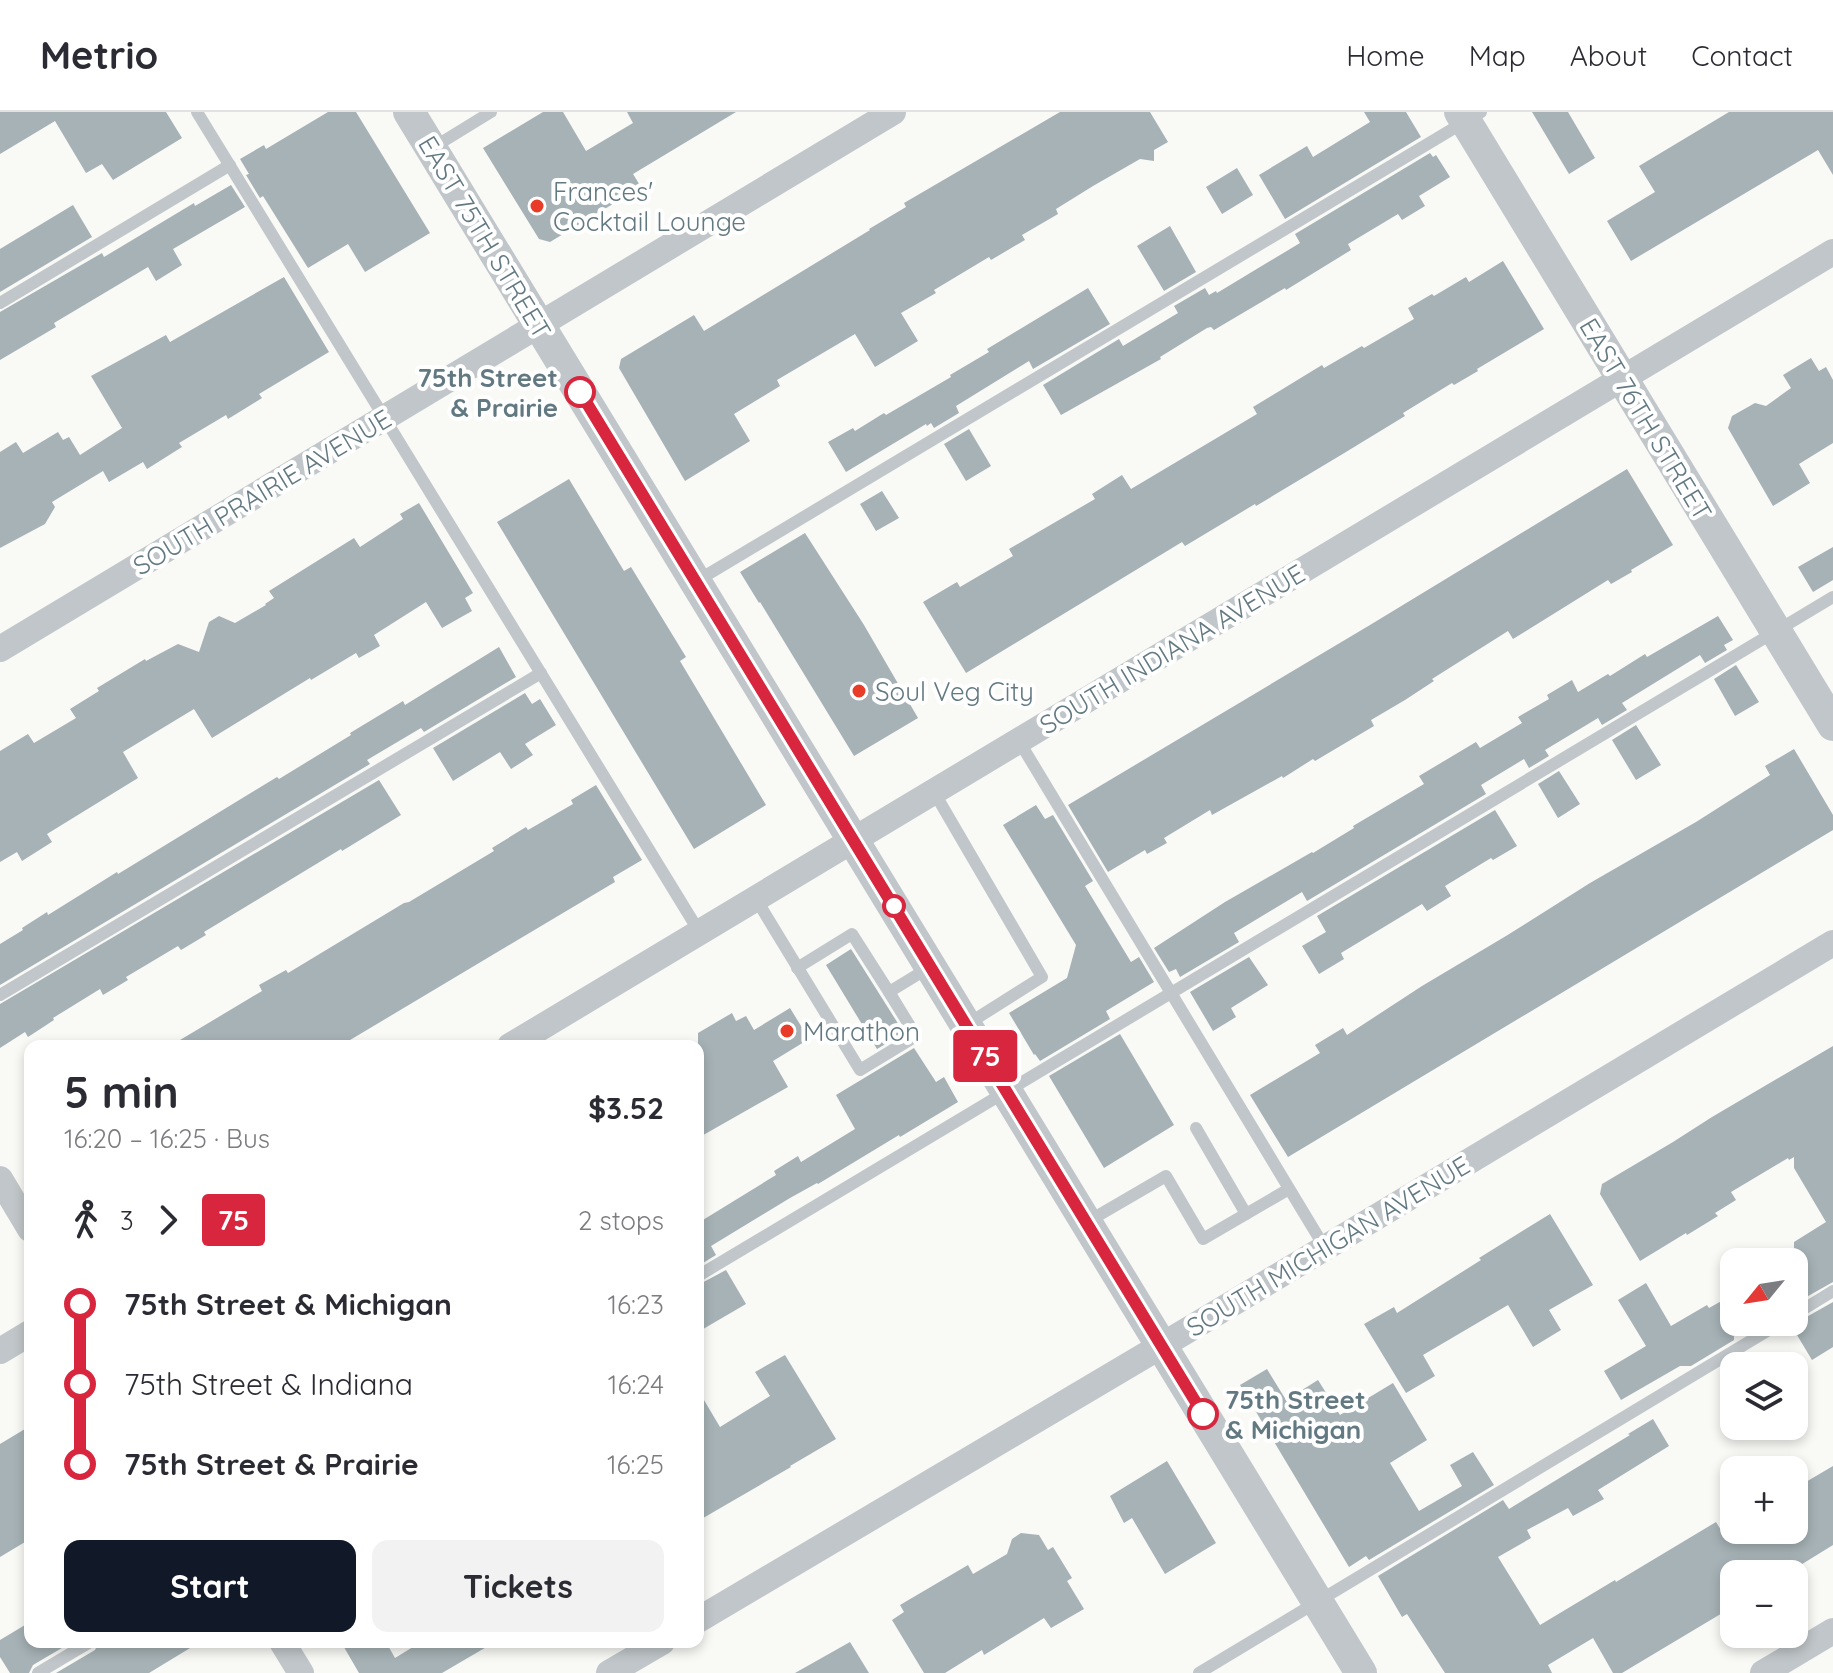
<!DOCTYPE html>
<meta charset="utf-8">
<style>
:root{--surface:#fff;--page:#f2f2f3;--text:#2b2b33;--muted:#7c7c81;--line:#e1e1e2;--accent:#111827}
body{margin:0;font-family:Quicksand,sans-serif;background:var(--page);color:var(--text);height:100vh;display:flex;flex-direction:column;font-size:30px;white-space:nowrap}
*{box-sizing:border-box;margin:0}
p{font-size:26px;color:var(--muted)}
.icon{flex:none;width:44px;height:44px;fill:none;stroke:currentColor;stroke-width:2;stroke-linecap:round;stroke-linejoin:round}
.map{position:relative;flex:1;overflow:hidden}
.sheet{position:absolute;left:24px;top:928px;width:680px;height:608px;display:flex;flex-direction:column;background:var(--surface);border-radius:16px;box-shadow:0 4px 12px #0003}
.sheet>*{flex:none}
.badge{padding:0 16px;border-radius:6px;font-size:28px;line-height:52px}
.needle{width:52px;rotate:240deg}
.tools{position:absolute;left:1720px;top:1136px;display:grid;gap:16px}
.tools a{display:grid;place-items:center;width:88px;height:88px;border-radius:16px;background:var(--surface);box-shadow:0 4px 12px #0003;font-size:40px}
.map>.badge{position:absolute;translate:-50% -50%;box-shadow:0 0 0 4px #fff}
.legs{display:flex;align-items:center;gap:12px;height:88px;padding:0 40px;font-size:26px}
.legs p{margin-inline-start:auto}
.head{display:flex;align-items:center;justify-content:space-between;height:136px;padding:0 40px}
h1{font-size:44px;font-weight:800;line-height:60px}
.cta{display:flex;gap:16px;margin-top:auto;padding:16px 40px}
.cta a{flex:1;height:92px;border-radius:16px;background:var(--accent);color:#fff;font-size:32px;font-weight:800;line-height:92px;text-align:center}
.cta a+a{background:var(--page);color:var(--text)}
ul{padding:0 40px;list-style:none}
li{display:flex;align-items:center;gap:28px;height:80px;font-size:30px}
li i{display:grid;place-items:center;width:12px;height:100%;margin:0 10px;background:currentColor}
li i::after{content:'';width:20px;height:20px;margin:-10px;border:6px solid;border-radius:50%;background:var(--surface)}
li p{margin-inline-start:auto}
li:first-child i{background:linear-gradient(#0000 50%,currentColor 0)}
li:last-child i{background:linear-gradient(currentColor 50%,#0000 0)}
header{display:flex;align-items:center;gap:48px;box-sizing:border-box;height:112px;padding:0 40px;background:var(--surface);border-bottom:2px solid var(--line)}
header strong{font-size:38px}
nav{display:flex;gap:44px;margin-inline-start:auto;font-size:28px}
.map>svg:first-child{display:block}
.building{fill:#a6b2b6}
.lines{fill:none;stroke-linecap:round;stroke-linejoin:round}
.service{stroke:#c0c6c9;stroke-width:12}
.minor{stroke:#c0c6c9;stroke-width:26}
.tertiary{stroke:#c0c6c9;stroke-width:32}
.line-1-casing{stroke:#fff;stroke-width:18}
.line-1{stroke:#d7263d;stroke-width:12}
.poi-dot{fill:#e83b28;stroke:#fff;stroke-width:3}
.stop-1-dot{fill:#fff;stroke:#d7263d;stroke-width:4}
.labels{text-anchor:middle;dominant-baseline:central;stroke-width:8;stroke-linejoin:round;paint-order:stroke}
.poi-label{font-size:26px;fill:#637982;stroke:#fff;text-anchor:start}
.street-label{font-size:26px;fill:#637982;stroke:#fff}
.stop-label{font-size:26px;font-weight:bold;fill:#637982;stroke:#fff;text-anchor:end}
</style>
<header>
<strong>Metrio</strong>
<nav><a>Home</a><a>Map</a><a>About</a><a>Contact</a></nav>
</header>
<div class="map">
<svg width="1833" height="1561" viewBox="0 0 1833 1561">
<rect width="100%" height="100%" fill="#f9f9f6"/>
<g class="building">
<path d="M0,0H166L182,26L113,68L102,52L86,61L55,9L0,42Z"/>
<path d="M328,0H356L430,121L365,160L348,132L308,156L263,84L260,86L246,63L249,62L240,47L264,33L266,37Z"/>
<path d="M543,0H563L586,39L633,11L627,0H736L633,62L641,75L550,130L539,127L483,36Z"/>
<path d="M1060,0H1150L1168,30L1154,38V49L1140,47L1093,74L1056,97L1058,102L1022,123L1025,128L991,148L989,145L934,178L936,181L901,201L918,229L875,255L855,222L777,268L780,274L734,302L750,329L685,369L619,256L621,247L694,203L704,219L870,118L869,117L906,95L904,91Z"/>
<path d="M1364,0H1406L1421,25L1285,107L1259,63L1307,34L1313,45L1370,10Z"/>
<path d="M1532,0H1568L1595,46L1569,62Z"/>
<path d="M1729,0H1833V63L1818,38L1631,149L1607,109L1655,80L1639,54Z"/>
<path d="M1430,41L1433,45L1436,43L1450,65L1419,84L1425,94L1402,108L1398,102L1348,132L1351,138L1286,178L1285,176L1214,218L1211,215L1207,216L1160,245L1161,247L1061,303L1043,273L1119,227L1123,234L1178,201L1174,194L1205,176L1209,183L1216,179L1217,181L1300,131L1295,122Z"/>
<path d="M1237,56L1253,83L1222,102L1206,75Z"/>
<path d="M231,73L245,95L173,137L182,153L156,169L148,155L54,211L56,215L0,248V200L102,141L104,145L194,91L195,94Z"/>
<path d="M73,93L92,125L0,180V137Z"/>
<path d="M1170,114L1196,160L1164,179L1137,134Z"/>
<path d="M1503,149L1544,217L1477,257L1478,259L1454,273L1452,271L1403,301L1405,304L1341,343L1256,394L1255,392L1185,434L1182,430L966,561L923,490L957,470L960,475L1013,444L1009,437L1095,387L1092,382L1122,363L1131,377L1257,302L1253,295L1322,253L1324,256L1362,234L1364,236L1414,207L1408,196L1432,182L1434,184L1466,165L1469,170Z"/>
<path d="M284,165L329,240L259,282L262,286L228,307L226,303L179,331L182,335L147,357L143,350L109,370L103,359L52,390L55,395L45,412L0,436V340L16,330L23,341L58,320L63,328L69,325L80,343L122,316L91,264L166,223L170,230Z"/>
<path d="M1088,176L1110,212L1033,257L1029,249L956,294L959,301L934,316L931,311L927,314L926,312L846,360L828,330L853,316L855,319L884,301L886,303L951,265L950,263L989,240L987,237Z"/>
<path d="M1811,246L1819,259L1826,255L1833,268V331L1799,352L1810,371L1773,394L1728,316L1732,304L1755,291L1766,294L1791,276L1783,263Z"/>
<path d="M969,317L991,354L966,369L944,332Z"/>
<path d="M1627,357L1673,433L1631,458L1632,460L1611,472L1608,468L1513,527L1508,519L1432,567L1434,569L1405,588L1371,608L1374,614L1315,649L1313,647L1283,666L1282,664L1212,703L1210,698L1164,726L1167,731L1147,742L1145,738L1108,760L1068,693L1370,513Z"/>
<path d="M569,367L624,459L631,455L686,545L680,549L766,693L694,737L497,410Z"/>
<path d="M882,379L899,406L876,419L860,392Z"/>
<path d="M419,391L473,481L465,486L472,499L442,516L426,490L374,523L380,534L359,546L356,541L311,568L310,566L212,626L194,597L123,640L138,666L47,722L52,730L22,749L17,740L0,750V639L28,622L34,631L76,606L70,597L99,579L97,576L145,547L146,549L178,532L199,540L209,510L219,504L235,511L266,493L265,492L274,486L269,479L354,426L360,435L403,407L400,402Z"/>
<path d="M805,421L864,513L918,606L854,644L760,490L759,491L740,460Z"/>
<path d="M1833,435V468L1813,480L1798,455Z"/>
<path d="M1718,504L1733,528L1724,533L1727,538L1705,551L1700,543L1622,591L1627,598L1602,613L1598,606L1545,638L1549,644L1529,656L1524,647L1481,673L1486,682L1307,789L1302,780L1234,821L1239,830L1180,865L1176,857L1169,860L1154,836L1225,790L1312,740L1313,741L1354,716L1353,714L1424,672L1419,664L1476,630L1480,636L1522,611L1518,605L1549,587L1547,583L1572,568L1578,580L1608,562L1610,564L1645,542L1647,545Z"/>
<path d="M499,535L516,565L424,620L421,616L367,648L370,652L0,873V832L23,818L22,816L47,800L48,803L117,760L118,762L277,665L279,667L351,623L350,621L403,589L405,593Z"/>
<path d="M1736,553L1759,590L1735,604L1714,567Z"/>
<path d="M525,581L532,592L540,587L556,613L525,632L533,643L511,657L500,640L453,669L433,636Z"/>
<path d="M1636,613L1661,653L1636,668L1612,628Z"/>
<path d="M1794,637L1833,703V718L1288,1045L1250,983L1320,941L1315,933L1343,916L1347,923L1422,874L1506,824L1590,771L1696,710L1770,663L1765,654Z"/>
<path d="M1559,659L1580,692L1558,706L1538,672Z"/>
<path d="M379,668L401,703L342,739L341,737L204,820L206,823L181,838L178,834L126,865L128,868L103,883L100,877L53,906L54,908L28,925L25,920L0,936V892Z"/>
<path d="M596,673L642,748L613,765L615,770L340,934H170L262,879L259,873L286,858L288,861L404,791L409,790L494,739L492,736L526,715L528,718L573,692L571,688Z"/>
<path d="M1036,693L1045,707L1053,703L1093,769L1085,774L1131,850L1139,845L1154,870L1106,899L1110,907L1040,949L1035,942L1034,943L1009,901L1067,866L1076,833L1003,713Z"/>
<path d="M1495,698L1517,734L1493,748L1491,746L1445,774L1451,784L1427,799L1422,792L1341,841L1344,847L1319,862L1302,834L1326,820L1317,804Z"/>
<path d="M851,837L904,921L877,937L826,853Z"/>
<path d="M1249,845L1268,873L1231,896L1236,905L1213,919L1190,880Z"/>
<path d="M790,896L809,927L773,949L788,975L698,1026V921L732,901L736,909L746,904L754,918Z"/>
<path d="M1120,922L1174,1013L1104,1056L1049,964Z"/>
<path d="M1833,934V1170L1794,1192V1130L1826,1110L1794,1056V1045L1789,1048L1788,1046L1731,1080L1736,1088L1715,1101L1718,1104L1687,1123L1686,1121L1640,1149L1600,1082L1602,1072L1673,1030L1712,1005Z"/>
<path d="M914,936L936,970L944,965L958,990L900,1025L899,1023L818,1072L817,1071L790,1086L711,1134L716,1143L698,1154V1111L776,1063L774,1059L798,1044L801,1050L855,1017L836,983Z"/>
<path d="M1550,1102L1593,1173L1549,1198L1561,1218L1533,1235L1508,1193L1423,1243L1435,1264L1406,1281L1364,1212L1394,1195L1397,1201L1481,1148L1479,1146Z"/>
<path d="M726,1158L746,1192L698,1220V1173Z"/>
<path d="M1646,1171L1671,1214L1707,1193L1709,1196L1734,1182V1228L1691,1254H1680L1621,1288L1604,1259L1646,1234L1618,1188Z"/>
<path d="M1833,1190V1235L1812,1248L1794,1218V1212Z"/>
<path d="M785,1243L836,1327L790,1354L791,1355L698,1409V1278L720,1315L770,1284L755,1260Z"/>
<path d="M1267,1257L1286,1288L1318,1268L1340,1303L1393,1271L1427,1328L1390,1351L1419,1399L1462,1374L1450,1353L1473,1340L1494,1373L1369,1448L1366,1444L1349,1455L1240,1273Z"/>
<path d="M1653,1307L1669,1334L1598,1378L1604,1387L1573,1404L1568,1396L1527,1418L1531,1426L1498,1445L1540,1513L1615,1468L1616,1470L1716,1410L1721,1418H1794V1377L1833,1354V1433L1786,1462H1734V1494L1622,1561H1613L1593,1526L1548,1553L1552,1561H1445L1407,1502L1402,1505L1378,1464L1503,1388L1509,1397L1630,1323L1628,1322Z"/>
<path d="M30,1314V1427L0,1445V1332Z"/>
<path d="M1167,1349L1216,1431L1165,1462L1132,1406L1124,1411L1110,1384Z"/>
<path d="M1021,1421L1039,1423L1048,1438L1053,1435L1072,1466L1067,1469L1084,1497L1051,1516L1044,1506L984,1543L982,1538L945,1561H924L892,1508L904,1500L900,1493L968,1453L973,1462L1007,1442L1012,1427Z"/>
<path d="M30,1510V1530H72L33,1553L29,1561H10L0,1545V1528Z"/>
<path d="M99,1530H200L149,1561H56L95,1538Z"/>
<path d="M341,1530H386L395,1546L421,1530H495L442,1561H359Z"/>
<path d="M850,1530L869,1561H795Z"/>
</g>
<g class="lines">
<g class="service">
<path d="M197,0L700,821"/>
<path d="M434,35L491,0"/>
<path d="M0,191L230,53"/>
<path d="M695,470L1481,0"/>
<path d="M1019,629L1325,1136"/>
<path d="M934,680L1042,865L966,913"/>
<path d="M756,787L860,958L916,924L889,880L930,855"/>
<path d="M797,856L852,822L889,880"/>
<path d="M0,883L541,561"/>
<path d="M1196,1016L1246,1102"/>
<path d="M1087,1110L1166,1064L1203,1127L1289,1077"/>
<path d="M698,1164L1833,485"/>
<path d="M1794,1203L1833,1179"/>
<path d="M38,1561L90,1530"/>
<path d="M1199,1561L1782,1210"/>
</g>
<g class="minor">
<path d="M0,537L893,0"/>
<path d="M510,934L1833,140"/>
<path d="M0,1067L30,1117"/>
<path d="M0,1239L30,1221"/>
<path d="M698,1508L1193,1215L1833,831"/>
<path d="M282,1530L301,1561"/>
<path d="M609,1561L662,1530"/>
<path d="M1763,1561L1833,1519"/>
</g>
<g class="tertiary">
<path d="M409,0L1361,1561"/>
<path d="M1460,0L1833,613"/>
</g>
</g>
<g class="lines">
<defs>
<path id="line-1" d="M580,280L1203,1302"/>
</defs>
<use href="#line-1" class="line-1-casing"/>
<use href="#line-1" class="line-1"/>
</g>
<g class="poi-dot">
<circle cx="537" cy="94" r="8"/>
<circle cx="859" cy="579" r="8"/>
<circle cx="787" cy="919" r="8"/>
</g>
<g class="stop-1-dot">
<circle cx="580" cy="280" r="14"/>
<circle cx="894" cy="794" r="10"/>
<circle cx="1203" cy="1302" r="14"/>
</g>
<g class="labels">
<g class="poi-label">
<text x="553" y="79">Frances'<tspan x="553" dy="30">Cocktail Lounge</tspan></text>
<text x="875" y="579">Soul Veg City</text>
<text x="803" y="919">Marathon</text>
</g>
<g class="street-label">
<text transform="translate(485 125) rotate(59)">EAST 75TH STREET</text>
<text transform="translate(1646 307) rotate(59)">EAST 76TH STREET</text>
<text transform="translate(262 380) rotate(-31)">SOUTH PRAIRIE AVENUE</text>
<text transform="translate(1172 537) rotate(-31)">SOUTH INDIANA AVENUE</text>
<text transform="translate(1328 1134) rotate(-31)">SOUTH MICHIGAN AVENUE</text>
</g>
<g class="stop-label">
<text x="558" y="265">75th Street<tspan x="558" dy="30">&amp; Prairie</tspan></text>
<text x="1225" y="1287" text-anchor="start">75th Street<tspan x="1225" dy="30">&amp; Michigan</tspan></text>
</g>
</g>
</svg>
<div class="tools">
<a><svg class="needle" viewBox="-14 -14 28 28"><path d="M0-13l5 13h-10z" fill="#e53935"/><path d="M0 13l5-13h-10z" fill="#7c7c81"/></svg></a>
<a><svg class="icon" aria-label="layers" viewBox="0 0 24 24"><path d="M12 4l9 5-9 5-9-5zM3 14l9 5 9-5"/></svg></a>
<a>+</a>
<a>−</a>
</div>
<b class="badge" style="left:985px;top:944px;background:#d7263d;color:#fff">75</b>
<section class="sheet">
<div class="head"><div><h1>5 min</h1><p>16:20 – 16:25 · Bus</p></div><b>$3.52</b></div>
<div class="legs"><svg class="icon" aria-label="walk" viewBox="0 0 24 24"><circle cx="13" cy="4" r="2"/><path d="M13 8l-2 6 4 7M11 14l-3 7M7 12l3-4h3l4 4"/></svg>3<svg class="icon" aria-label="forward" viewBox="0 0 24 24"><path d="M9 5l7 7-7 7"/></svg><b class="badge" style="background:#d7263d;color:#fff">75</b><p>2 stops</p></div>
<ul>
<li><i style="color:#d7263d"></i><b>75th Street &amp; Michigan</b><p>16:23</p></li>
<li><i style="color:#d7263d"></i><span>75th Street &amp; Indiana</span><p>16:24</p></li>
<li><i style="color:#d7263d"></i><b>75th Street &amp; Prairie</b><p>16:25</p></li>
</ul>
<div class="cta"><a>Start</a><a>Tickets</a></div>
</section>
</div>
